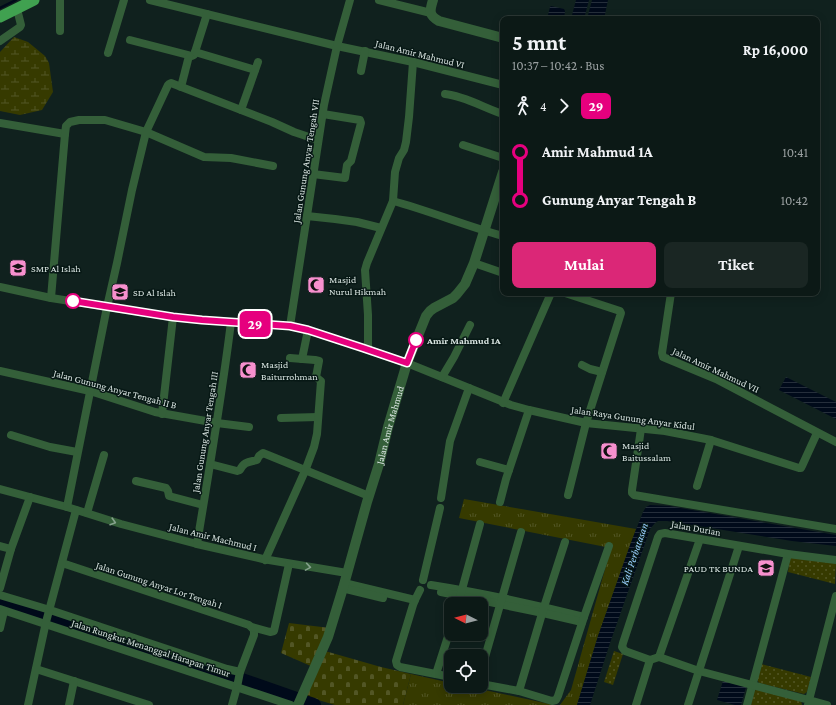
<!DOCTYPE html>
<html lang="id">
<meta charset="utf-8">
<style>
:root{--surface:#0c1916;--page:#1a2623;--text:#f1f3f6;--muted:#9aa0a1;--line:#2c3835;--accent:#db2777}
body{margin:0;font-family:"Crimson Pro",serif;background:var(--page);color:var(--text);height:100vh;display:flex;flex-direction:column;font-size:15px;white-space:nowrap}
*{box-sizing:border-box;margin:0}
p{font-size:13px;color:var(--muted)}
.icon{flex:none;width:22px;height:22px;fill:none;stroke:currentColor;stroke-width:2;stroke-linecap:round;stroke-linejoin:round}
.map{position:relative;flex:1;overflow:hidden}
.side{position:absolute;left:500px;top:16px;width:320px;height:280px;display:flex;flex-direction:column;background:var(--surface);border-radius:8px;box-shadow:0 2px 10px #0003,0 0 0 1px var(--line)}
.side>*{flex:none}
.badge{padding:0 8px;border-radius:6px;font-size:14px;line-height:26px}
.needle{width:26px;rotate:276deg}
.controls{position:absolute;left:444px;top:597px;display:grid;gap:8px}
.controls a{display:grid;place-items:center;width:44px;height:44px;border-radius:8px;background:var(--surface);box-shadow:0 2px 10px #0003,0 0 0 1px var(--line);font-size:20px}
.map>.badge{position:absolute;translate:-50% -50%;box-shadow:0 0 0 2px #fff}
.legs{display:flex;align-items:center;gap:6px;height:44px;padding:0 12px;font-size:13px}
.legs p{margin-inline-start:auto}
.headline{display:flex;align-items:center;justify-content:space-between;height:68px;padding:0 12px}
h1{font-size:22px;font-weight:700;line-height:30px}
.cta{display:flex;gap:8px;margin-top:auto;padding:8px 12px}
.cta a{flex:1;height:46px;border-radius:8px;background:var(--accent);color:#fff;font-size:16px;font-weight:700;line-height:46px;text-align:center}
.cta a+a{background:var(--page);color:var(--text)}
ul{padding:0 12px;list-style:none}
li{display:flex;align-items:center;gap:14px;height:48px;font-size:15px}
li i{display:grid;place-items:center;width:6px;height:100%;margin:0 5px;background:currentColor}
li i::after{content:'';width:10px;height:10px;margin:-5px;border:3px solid;border-radius:50%;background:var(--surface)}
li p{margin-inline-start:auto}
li:first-child i{background:linear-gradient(#0000 50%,currentColor 0)}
li:last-child i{background:linear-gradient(currentColor 50%,#0000 0)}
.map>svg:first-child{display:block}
.grass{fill:url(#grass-tufts)}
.wetland{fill:url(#wetland-marsh)}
.cemetery{fill:url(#cemetery-stones)}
.park{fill:url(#park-dots)}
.water{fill:url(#water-rules)}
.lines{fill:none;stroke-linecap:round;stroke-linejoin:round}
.stream{stroke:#000a1a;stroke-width:2.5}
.river{stroke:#000a1a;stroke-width:14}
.minor{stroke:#345f39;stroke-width:8}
.tertiary{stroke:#345f39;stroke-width:10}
.primary{stroke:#40a150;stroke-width:11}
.oneway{stroke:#86a28d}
.line-1-casing{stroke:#fff;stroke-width:9}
.line-1{stroke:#e6007e;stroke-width:6}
.stop-1-dot{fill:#fff;stroke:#e6007e;stroke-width:2}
.labels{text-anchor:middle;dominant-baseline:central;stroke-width:3;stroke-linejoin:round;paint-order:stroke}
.street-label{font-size:10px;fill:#d9e4e1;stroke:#071815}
.poi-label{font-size:10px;fill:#d9e4e1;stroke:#071815;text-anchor:start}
.stop-label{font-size:10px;font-weight:bold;fill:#d9e4e1;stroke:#071815;text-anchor:start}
.water-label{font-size:11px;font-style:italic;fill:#98cefd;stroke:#071815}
</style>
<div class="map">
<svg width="836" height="705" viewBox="0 0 836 705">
<defs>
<pattern id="grass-tufts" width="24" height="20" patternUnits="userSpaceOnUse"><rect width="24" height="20" fill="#363a00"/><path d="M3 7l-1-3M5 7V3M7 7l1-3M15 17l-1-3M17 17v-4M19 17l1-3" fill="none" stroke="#525625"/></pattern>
<pattern id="wetland-marsh" width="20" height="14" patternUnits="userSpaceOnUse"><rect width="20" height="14" fill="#363a00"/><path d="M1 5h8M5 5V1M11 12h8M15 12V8" fill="none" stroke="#525625"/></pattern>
<pattern id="cemetery-stones" width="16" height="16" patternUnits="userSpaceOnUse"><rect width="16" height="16" fill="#363a00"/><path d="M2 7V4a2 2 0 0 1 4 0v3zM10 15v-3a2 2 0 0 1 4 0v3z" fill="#525625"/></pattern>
<pattern id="park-dots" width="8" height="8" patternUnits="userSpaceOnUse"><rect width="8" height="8" fill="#363a00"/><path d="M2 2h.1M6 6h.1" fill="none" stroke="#525625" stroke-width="1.8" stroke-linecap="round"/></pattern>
<pattern id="water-rules" width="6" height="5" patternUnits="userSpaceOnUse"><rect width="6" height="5" fill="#000a1a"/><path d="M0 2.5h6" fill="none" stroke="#252e3b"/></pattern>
</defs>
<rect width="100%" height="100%" fill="#10211e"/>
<g class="grass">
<path d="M464,499L636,529L598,636L577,705H560L571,690L611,548L459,518Z"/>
<path d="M411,674L451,683V686H466L554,705H403Z"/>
</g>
<path class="wetland" d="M14,37L28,42L45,56L49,63L53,92L42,110L20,115L0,111V52Z"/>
<g class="cemetery">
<path d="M289,623L330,628L313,667L281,653Z"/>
<path d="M325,651L381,667L411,674L403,705H335L305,696Z"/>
</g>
<g class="park">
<path d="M790,557L836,563L835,584L788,572Z"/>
<path d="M614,651L623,654L613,685L604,682Z"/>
<path d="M761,664L811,677L807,692L804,694L759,683L757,679Z"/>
<path d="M758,689L801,701L802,705H751L754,691Z"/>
</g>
<g class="water">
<path d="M576,0H589L584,19H571Z"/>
<path d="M592,0H608L604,19H587Z"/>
<path d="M551,6L564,9L565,11L564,19H547L550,7Z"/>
<path d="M786,377L836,402V419L779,390Z"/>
<path d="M650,505L669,506L836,535V546L792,541L667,521H658L655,523L650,529L610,643L590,705H577L598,636L630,545L643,512L646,507Z"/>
<path d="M723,681L746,687L741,705H735L717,700Z"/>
</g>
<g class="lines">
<path class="stream" d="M0,8L16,0"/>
<path class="river" d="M0,602L126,640L314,705"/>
<g class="minor">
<path d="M60,0V31"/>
<path d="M150,0L337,46L413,62L503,85"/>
<path d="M379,0L431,13"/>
<path d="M130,40L192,56L194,55L195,52L207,14"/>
<path d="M0,41L20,27L21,25L17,9"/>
<path d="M195,52L255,70"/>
<path d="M108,53L124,0"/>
<path d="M361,71L365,51"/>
<path d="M181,87L189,56"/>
<path d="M445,94C465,96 484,108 503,114"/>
<path d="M241,110L258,62"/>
<path d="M0,123L65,134"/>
<path d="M463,145L503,158"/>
<path d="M313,174L345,178L347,165L351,161L361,123L360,120L323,114"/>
<path d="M393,201C430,211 466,226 503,236"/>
<path d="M307,216L335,219L357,222L381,228"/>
<path d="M474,263L503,273"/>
<path d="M0,287L51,298L173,317L202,320L290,326L308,330L363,348L407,363L511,405L529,410L586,423L665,431L711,440L799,468H801L802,466L817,433"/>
<path d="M565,293L620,311L621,313L586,423L568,495"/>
<path d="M671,293L662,353L663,357L716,379L836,442"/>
<path d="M51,298L65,134L66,126L70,122L79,120H105L146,132L204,157L231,158L273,166"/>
<path d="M290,326L324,105L337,46L350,0"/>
<path d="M368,349V315L365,270L367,263L393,201L395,172L399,158L404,150L406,142L409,117L413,62"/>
<path d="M302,359L308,330"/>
<path d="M582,365L590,369L602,372"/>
<path d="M0,371L90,391L155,412L217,423L249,427"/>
<path d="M442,377L454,357L470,325"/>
<path d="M503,403L551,293"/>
<path d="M162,414L173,317"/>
<path d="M281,418L318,417"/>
<path d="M641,429L632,490V493L634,495L836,529"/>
<path d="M11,435L50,447L77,452"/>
<path d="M480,462L509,470"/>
<path d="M210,464L237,471L240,470C244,461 250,462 257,460L259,456L263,453L369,496"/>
<path d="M136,481L166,488L168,491L169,496L203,505"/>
<path d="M697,486L711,440"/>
<path d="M0,489L67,507L121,524L197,544L263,559L347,573"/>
<path d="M441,498L450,441L469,388"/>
<path d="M500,502L506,479L529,410"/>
<path d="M67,507L107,307L117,263L132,190L146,132L168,85L169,84L171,83L272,122L294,132L318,140"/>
<path d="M87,513L104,455"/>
<path d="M197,544C209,470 222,396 231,322"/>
<path d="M0,546L11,549"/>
<path d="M265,560L305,471L314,447L317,434L321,381L316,377L319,361L315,360L290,358"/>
<path d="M423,580L440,508"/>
<path d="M344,583L415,600"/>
<path d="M431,585C482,593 533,604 584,617"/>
<path d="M0,588L11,549L30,497"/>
<path d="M346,589L383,598"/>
<path d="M420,590L415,600L413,605L396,661L397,665L400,667L451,677"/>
<path d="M441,592L543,613L582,622"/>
<path d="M0,595L50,610L227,669L240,672L254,635V630L249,625L62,563"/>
<path d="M458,604L480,524"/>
<path d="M0,609L291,705"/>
<path d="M252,627L270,632L274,631L289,564"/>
<path d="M0,628L4,611"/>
<path d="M659,657L700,539"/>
<path d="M36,669L149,705"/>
<path d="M481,671L521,532"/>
<path d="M436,674L451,627"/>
<path d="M481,684L519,691L552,701L556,700L558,696L584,617L609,546"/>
<path d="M519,691L544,607L565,542"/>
<path d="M28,705L46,622L76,510"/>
<path d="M69,705L74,681"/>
<path d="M232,705L237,687L240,672"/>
<path d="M636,705L650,660"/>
<path d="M688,705L739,546"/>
<path d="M747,705L788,554"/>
<path d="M808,705L809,700L699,671L659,657L650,660L625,651L622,647L623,643L658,537L660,534L665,533L788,554L836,560"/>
<path d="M827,705L809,700L836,596"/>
</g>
<g class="tertiary">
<path d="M433,0C430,10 428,15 439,21L503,38"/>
<path id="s1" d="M298,705L328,637L343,588L367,502L379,464L388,427L407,363L426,316L430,311L434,308L453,298L457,294L465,284L474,263L503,172"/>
</g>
<path class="primary" d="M0,17L34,0"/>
</g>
<defs><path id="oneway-chevron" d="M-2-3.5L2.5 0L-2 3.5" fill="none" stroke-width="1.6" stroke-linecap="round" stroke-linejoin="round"/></defs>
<g class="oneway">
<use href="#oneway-chevron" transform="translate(113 522) rotate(17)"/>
<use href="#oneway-chevron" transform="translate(308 567) rotate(9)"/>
</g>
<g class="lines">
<defs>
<path id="line-1" d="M73,301L173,317L202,320L290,326L308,330L363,348L407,363L416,340"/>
</defs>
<use href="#line-1" class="line-1-casing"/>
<use href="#line-1" class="line-1"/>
</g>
<defs>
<symbol id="school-square" viewBox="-11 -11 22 22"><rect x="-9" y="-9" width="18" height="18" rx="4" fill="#f790ce" stroke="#071815"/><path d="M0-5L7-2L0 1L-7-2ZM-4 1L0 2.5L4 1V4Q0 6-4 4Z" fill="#111"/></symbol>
<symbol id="mosque-square" viewBox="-11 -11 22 22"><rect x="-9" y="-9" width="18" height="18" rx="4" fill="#f790ce" stroke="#071815"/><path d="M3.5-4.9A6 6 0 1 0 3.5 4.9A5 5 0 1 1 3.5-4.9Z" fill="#111"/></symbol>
</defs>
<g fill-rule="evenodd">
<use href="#school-square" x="8" y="258" width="20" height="20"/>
<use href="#mosque-square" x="306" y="275" width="20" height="20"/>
<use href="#school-square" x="110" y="282" width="20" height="20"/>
<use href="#mosque-square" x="238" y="360" width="20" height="20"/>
<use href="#mosque-square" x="599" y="441" width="20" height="20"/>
<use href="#school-square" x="756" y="558" width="20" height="20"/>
</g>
<g class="stop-1-dot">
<circle cx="73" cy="301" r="7"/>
<circle cx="416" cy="340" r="7"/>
</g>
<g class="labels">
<g class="street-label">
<text transform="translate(420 54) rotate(14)">Jalan Amir Mahmud VI</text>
<text transform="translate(306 161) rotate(-81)">Jalan Gunung Anyar Tengah VII</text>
<text transform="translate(716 370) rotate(25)">Jalan Amir Mahmud VII</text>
<text transform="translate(115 389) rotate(15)">Jalan Gunung Anyar Tengah II B</text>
<text transform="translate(633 418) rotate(8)">Jalan Raya Gunung Anyar Kidul</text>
<text stroke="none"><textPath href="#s1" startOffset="295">Jalan Amir Mahmud</textPath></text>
<text transform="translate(205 432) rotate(-81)">Jalan Gunung Anyar Tengah III</text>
<text transform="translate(696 528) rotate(10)">Jalan Durian</text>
<text transform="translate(213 537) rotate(14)">Jalan Amir Machmud I</text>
<text transform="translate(159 585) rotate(18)">Jalan Gunung Anyar Lor Tengah I</text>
<text transform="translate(151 648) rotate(18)">Jalan Rungkut Menanggal Harapan Timur</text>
</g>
<g class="poi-label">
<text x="31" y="268">SMP Al Islah</text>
<text x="329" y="279">Masjid<tspan x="329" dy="12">Nurul Hikmah</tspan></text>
<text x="133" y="292">SD Al Islah</text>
<text x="261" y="364">Masjid<tspan x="261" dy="12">Baiturrohman</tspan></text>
<text x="622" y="445">Masjid<tspan x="622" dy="12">Baitussalam</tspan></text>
<text x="753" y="568" text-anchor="end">PAUD TK BUNDA</text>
</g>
<g class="stop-label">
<text x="427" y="340">Amir Mahmud 1A</text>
</g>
<g class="water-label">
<text transform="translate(634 554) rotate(-71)">Kali Perbatasan</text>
</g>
</g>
</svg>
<div class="controls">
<a><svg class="needle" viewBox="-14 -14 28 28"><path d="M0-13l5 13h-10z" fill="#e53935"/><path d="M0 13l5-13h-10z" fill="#9aa0a1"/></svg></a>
<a><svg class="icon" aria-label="locate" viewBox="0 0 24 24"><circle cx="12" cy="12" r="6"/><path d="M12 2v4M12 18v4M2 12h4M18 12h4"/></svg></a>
</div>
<b class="badge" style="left:255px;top:324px;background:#e6007e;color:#fff">29</b>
<section class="side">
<div class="headline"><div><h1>5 mnt</h1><p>10:37 – 10:42 · Bus</p></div><b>Rp 16,000</b></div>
<div class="legs"><svg class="icon" aria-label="walk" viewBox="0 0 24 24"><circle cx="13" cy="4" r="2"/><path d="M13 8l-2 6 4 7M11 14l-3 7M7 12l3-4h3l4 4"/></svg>4<svg class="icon" aria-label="forward" viewBox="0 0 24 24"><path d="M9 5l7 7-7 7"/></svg><b class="badge" style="background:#e6007e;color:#fff">29</b></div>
<ul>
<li><i style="color:#e6007e"></i><b>Amir Mahmud 1A</b><p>10:41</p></li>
<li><i style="color:#e6007e"></i><b>Gunung Anyar Tengah B</b><p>10:42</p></li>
</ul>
<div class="cta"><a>Mulai</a><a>Tiket</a></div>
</section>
</div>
